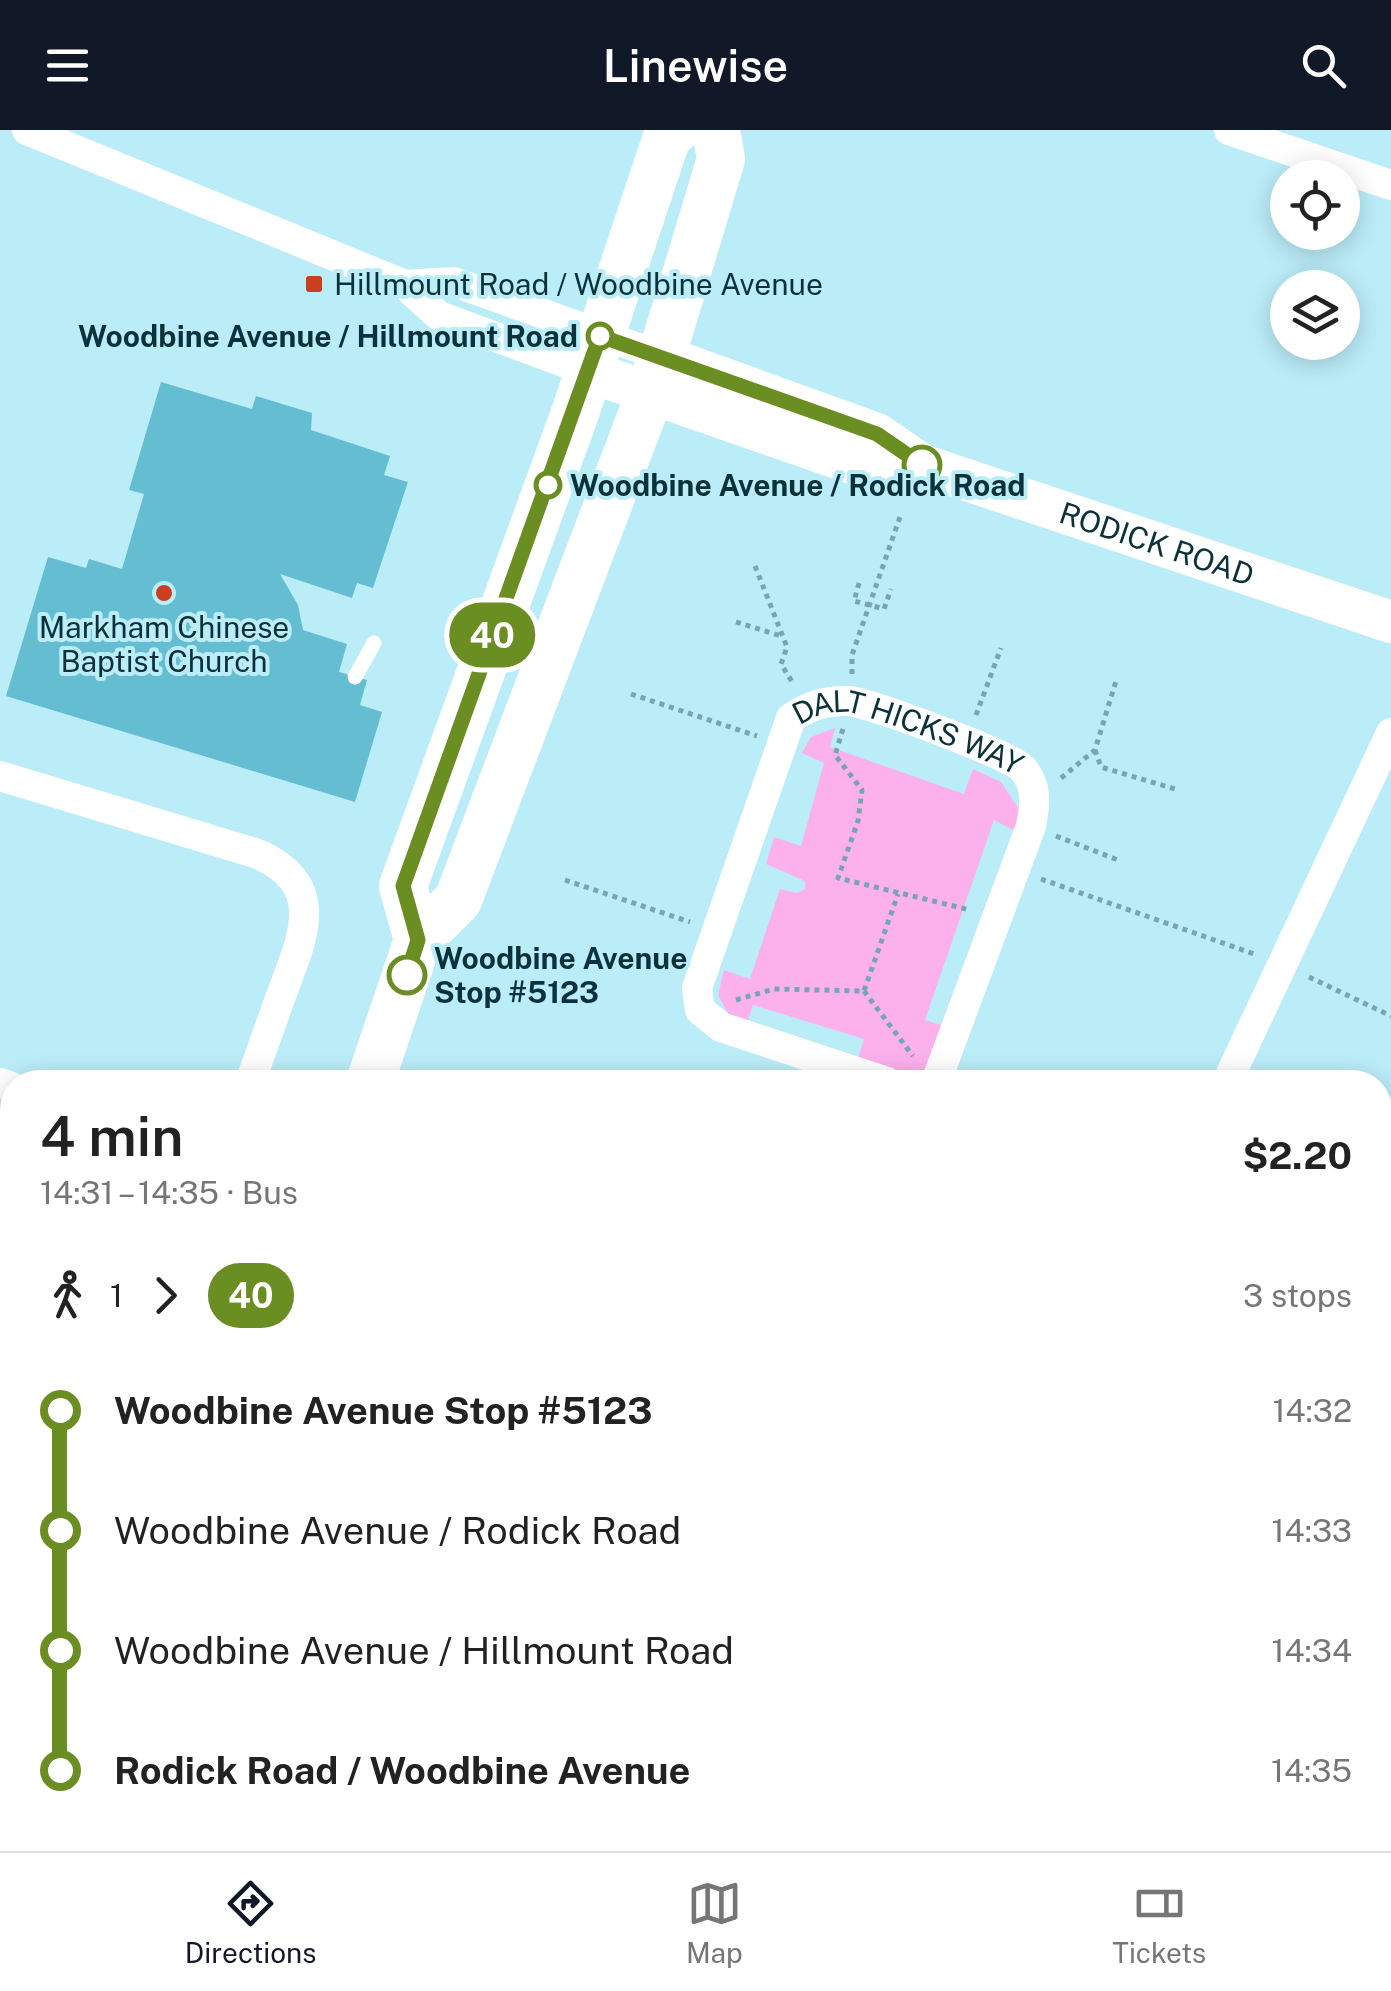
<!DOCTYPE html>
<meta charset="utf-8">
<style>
:root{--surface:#fff;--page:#f6f6f6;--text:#222;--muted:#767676;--line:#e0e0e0;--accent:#111827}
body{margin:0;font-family:"Public Sans",sans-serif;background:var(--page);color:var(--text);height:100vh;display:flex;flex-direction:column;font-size:38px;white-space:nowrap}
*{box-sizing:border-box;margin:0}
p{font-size:32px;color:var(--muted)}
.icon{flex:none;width:55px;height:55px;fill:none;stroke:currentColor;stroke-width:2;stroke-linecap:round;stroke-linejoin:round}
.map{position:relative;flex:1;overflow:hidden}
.drawer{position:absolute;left:0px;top:940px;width:1392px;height:782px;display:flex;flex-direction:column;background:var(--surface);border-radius:40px 40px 0 0;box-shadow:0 5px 25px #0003}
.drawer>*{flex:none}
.badge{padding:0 20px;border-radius:32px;font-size:35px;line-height:65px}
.tools{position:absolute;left:1270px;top:30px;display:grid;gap:20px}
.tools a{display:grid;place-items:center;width:90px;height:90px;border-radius:50%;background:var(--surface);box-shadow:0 5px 25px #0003;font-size:50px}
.map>.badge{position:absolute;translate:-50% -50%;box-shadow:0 0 0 5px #fff}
.legs{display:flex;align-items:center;gap:15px;height:110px;padding:0 40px;font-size:32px}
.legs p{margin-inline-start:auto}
.headline{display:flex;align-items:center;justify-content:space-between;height:170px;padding:0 40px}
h1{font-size:55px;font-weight:600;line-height:75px}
ul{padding:0 40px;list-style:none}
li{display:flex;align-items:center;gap:35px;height:120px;font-size:38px}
li i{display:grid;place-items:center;width:15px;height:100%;margin:0 12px;background:currentColor}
li i::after{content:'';width:25px;height:25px;margin:-12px;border:8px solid;border-radius:50%;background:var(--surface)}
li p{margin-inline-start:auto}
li:first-child i{background:linear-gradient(#0000 50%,currentColor 0)}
li:last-child i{background:linear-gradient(currentColor 50%,#0000 0)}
header{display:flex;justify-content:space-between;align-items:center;height:130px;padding:0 40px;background:var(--accent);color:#fff;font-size:45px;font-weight:600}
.menu{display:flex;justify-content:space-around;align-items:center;height:140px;border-top:2px solid var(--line);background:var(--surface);font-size:28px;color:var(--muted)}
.menu a{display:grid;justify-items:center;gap:5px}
.menu .selected{color:var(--accent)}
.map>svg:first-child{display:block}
.green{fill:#fcb1ed}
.building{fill:#64bdd1}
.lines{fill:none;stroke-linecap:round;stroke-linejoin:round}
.path{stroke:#78a6b0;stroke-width:5;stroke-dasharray:5 5;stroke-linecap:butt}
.service{stroke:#fff;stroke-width:15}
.minor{stroke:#fff;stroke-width:30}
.secondary{stroke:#fff;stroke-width:42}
.primary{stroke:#fff;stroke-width:48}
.line-1-casing{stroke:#fff;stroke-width:22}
.line-1{stroke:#6b8e23;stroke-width:15}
.poi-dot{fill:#c93f1f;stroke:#bbedf9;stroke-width:4}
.stop-1-dot{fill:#fff;stroke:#6b8e23;stroke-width:5}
.labels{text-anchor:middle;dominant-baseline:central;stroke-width:8;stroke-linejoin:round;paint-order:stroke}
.poi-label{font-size:30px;fill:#0b323a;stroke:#bbedf9;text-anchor:start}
.stop-label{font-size:30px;font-weight:bold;fill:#0b323a;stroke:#bbedf9;text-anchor:start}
.street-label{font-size:30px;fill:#0b323a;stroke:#bbedf9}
</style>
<header><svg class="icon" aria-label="menu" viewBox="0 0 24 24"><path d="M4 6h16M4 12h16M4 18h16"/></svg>Linewise<svg class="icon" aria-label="search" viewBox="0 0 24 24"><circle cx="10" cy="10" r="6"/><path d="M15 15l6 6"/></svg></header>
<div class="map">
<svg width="1391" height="1721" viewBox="0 0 1391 1721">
<rect width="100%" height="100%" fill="#bbedf9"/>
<g class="green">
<path d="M835,598L830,617L964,664L973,639L1001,652L1019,679L1015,701L994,690L925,890L949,898L925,952L856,935L864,909L753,875L745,900L732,891L718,865L724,840L750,849L780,759L797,763L805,759V751L766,734L774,707L801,716L824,633L802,623L811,607Z"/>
<path d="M0,1423L12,1427V1710H34L31,1721H0Z"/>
<path d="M1105,1710H1181L1220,1721H1098Z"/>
</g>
<path class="building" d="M161,252L252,279L256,266L312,283L311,300L390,326L384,345L408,352L373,458L357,453L352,468L280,444L298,475L303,500L347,514L339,542L367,550L360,575L382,582L355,672L6,566L48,427L86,438L89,429L122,439L144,364L129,360Z"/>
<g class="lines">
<g class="path">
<path d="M755,436L787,517L781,534L793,553"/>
<path d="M859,453L854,471L884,479L891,459"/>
<path d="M736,492L781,506"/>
<path d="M852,544V525L900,387"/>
<path d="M631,564L757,606"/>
<path d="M976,585L1001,518"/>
<path d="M843,599L835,625L862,660L858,691L838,748L970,780"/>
<path d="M1095,620L1101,637L1175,659"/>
<path d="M1061,648L1095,620L1116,551"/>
<path d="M1056,706L1118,730"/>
<path d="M1041,749L1257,825"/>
<path d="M565,750L690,792"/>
<path d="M1309,847L1391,886"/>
<path d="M864,861L913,926"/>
<path d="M736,870L774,859L864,861L898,764"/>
<path d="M0,1454L12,1471"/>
<path d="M0,1659L12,1646"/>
</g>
<path class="service" d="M355,547L374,513"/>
<g class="minor">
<path d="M27,0L405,155L439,186L590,242"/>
<path d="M1229,0L1391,55"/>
<path d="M405,155L454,152L661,226"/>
<path d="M0,646L258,724C328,755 303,807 282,863C271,893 261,923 250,952"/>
<path id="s1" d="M887,952L721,897L700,880L697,858L791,588C809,576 826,570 849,571C870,573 1008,624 1022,638C1038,655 1035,676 1031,696L936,952"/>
<path d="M1227,952L1391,603"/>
<path d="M0,953L12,957"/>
<path d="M1380,1134L1391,1139"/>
<path d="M0,1259L12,1263"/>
<path d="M1380,1267L1391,1241"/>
<path d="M1380,1353L1391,1352"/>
<path d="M1380,1671L1391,1669"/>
</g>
<g class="secondary">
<path id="s2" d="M661,226L877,304L922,335L1391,492"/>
<path d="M590,242L863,337L922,335"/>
</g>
<g class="primary">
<path d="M418,810L403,756L575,283L667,7L675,0"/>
<path d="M370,952L418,810L458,770L651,261L721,29L716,0"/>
<path d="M112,1721L116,1710"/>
</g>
</g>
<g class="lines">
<defs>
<path id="line-1" d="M407,845L418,810L403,756L600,206L877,304L922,335"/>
</defs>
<use href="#line-1" class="line-1-casing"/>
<use href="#line-1" class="line-1"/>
</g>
<g class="poi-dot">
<rect x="304" y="144" width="20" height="20" rx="5"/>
<circle cx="164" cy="463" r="10"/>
</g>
<g class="stop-1-dot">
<circle cx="600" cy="206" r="12"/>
<circle cx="922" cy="335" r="18"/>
<circle cx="548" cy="355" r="12"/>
<circle cx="407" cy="845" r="18"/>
</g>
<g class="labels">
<g class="poi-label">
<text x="334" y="154">Hillmount Road / Woodbine Avenue</text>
<text x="164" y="497" text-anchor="middle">Markham Chinese<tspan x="164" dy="34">Baptist Church</tspan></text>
</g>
<g class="stop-label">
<text x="578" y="206" text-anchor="end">Woodbine Avenue / Hillmount Road</text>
<text x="570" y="355">Woodbine Avenue / Rodick Road</text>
<text x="434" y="828">Woodbine Avenue<tspan x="434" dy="34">Stop #5123</tspan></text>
</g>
<g class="street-label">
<text stroke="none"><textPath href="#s2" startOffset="532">RODICK ROAD</textPath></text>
<text stroke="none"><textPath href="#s1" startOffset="635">DALT HICKS WAY</textPath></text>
</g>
</g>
</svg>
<div class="tools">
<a><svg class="icon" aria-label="locate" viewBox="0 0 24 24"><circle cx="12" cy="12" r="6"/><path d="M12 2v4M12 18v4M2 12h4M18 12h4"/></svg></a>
<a><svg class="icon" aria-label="layers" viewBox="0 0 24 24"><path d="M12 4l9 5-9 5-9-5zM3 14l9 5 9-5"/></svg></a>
</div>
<b class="badge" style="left:492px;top:505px;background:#6b8e23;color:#fff">40</b>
<section class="drawer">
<div class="headline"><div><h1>4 min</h1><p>14:31 – 14:35 · Bus</p></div><b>$2.20</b></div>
<div class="legs"><svg class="icon" aria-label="walk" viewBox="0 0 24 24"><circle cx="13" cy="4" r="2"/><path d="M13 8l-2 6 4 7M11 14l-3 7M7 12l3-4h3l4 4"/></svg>1<svg class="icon" aria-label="forward" viewBox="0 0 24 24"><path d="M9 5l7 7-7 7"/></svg><b class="badge" style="background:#6b8e23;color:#fff">40</b><p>3 stops</p></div>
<ul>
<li><i style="color:#6b8e23"></i><b>Woodbine Avenue Stop #5123</b><p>14:32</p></li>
<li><i style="color:#6b8e23"></i><span>Woodbine Avenue / Rodick Road</span><p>14:33</p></li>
<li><i style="color:#6b8e23"></i><span>Woodbine Avenue / Hillmount Road</span><p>14:34</p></li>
<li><i style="color:#6b8e23"></i><b>Rodick Road / Woodbine Avenue</b><p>14:35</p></li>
</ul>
</section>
</div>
<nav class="menu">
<a class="selected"><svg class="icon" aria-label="directions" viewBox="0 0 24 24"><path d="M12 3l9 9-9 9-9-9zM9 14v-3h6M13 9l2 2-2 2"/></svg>Directions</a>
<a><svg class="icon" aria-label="map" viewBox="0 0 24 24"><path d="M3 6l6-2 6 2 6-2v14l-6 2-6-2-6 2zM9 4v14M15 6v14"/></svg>Map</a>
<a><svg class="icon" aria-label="tickets" viewBox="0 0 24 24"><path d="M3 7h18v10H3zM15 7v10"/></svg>Tickets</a>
</nav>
